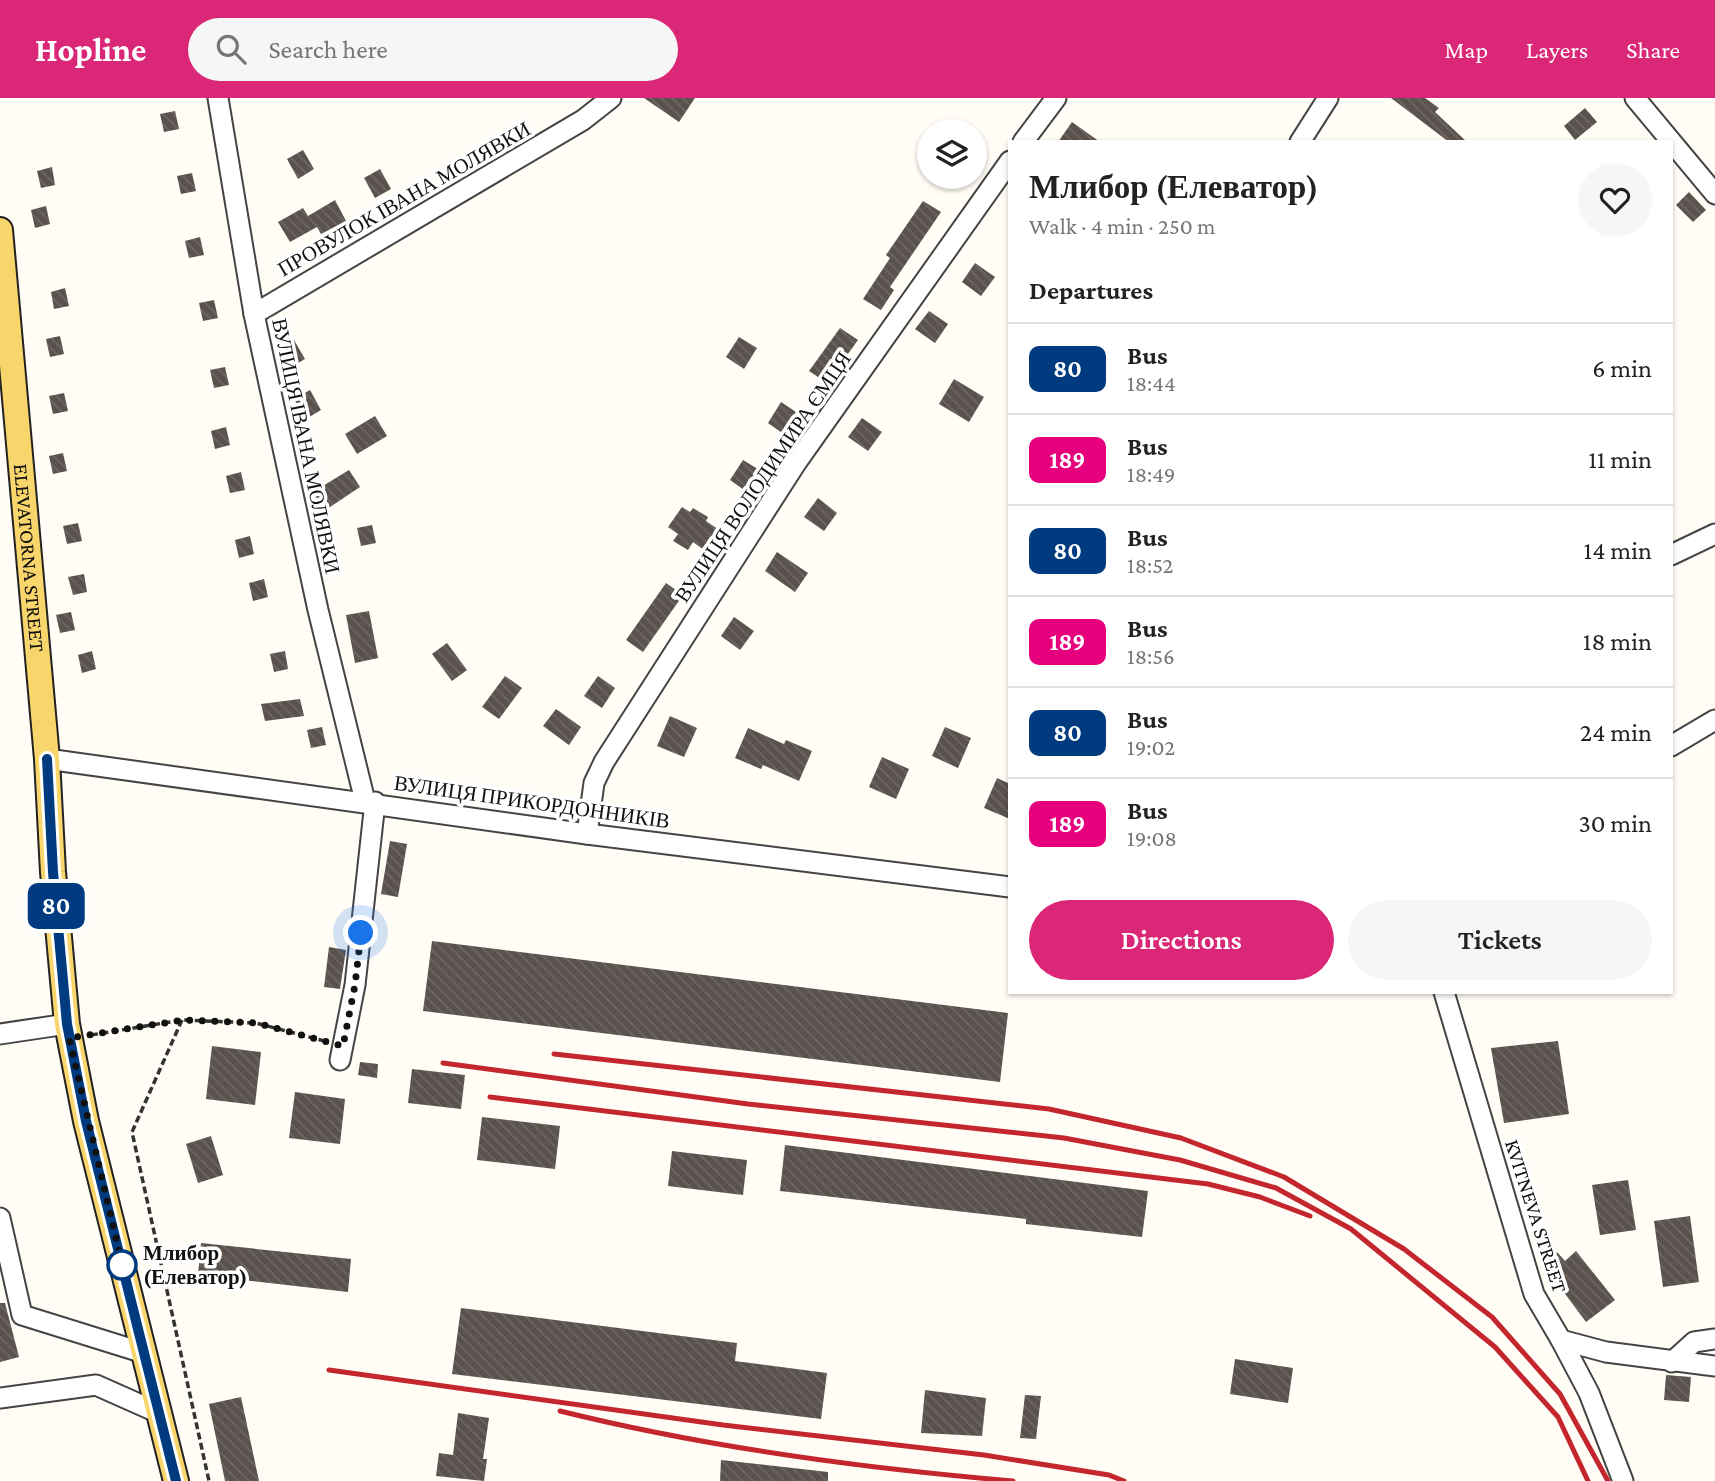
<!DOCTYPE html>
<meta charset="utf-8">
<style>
:root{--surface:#fff;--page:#f6f6f6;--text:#222;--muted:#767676;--line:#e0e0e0;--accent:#db2777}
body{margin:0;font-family:"Crimson Pro",serif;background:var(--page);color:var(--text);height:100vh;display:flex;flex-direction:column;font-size:26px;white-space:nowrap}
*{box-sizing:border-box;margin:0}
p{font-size:23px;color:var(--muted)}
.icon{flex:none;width:38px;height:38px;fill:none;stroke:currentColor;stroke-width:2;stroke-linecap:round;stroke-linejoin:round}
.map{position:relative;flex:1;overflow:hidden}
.drawer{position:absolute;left:1008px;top:42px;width:665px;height:854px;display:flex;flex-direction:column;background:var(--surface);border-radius:0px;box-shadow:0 2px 5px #0004}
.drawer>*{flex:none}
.badge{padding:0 14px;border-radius:10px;font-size:24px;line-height:46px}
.buttons{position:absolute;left:917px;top:21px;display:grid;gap:14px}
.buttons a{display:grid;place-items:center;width:70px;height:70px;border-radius:50%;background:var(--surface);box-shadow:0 2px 5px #0004;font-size:35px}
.you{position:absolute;width:35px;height:35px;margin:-18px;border:5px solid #fff;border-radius:50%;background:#1a73e8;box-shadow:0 0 0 10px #1a73e833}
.map>.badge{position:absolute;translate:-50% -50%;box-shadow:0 0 0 4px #fff}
h2{padding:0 21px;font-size:26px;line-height:63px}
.round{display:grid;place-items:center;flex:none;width:74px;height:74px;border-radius:37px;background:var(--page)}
.headline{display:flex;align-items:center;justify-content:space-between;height:119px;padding:0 21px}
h1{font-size:33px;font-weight:600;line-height:52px}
.primary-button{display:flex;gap:14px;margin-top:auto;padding:14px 21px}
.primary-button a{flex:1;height:80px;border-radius:42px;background:var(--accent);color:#fff;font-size:28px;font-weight:600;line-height:80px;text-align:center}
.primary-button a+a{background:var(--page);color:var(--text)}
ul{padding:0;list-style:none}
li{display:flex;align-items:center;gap:21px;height:91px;padding:0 21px;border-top:2px solid var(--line)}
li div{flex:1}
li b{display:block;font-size:26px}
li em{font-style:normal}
li .badge{min-width:77px;font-weight:700;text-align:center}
header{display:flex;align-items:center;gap:42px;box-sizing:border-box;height:98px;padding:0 35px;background:var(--accent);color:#fff}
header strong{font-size:33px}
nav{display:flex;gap:38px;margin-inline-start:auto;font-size:24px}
.search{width:490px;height:63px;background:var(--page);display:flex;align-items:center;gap:18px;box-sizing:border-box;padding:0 24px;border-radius:38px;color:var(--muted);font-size:26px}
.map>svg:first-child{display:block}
.building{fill:url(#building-back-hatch)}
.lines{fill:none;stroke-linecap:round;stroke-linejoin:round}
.minor-casing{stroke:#444;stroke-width:23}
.major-casing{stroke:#222;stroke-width:28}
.path{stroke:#333;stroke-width:3.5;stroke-dasharray:7 3.5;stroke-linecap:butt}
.minor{stroke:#fff;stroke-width:19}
.major{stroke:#f9d66b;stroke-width:24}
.rail{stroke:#c4262e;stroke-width:5}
.line-casing{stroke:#fff;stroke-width:16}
.line{stroke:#003b80;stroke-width:10}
.walk{stroke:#111;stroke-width:7;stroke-dasharray:0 12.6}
.stop-dot{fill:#fff;stroke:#003b80;stroke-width:3.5}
.labels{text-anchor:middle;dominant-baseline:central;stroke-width:7;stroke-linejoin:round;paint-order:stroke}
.street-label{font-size:21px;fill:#111;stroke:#fff}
.stop-label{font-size:21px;font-weight:bold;fill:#111;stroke:#fff;text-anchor:start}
</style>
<header>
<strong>Hopline</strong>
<div class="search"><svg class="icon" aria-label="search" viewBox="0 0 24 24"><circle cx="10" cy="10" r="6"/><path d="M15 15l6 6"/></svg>Search here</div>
<nav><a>Map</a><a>Layers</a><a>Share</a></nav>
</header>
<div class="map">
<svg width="1715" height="1383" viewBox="0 0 1715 1383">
<defs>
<pattern id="building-back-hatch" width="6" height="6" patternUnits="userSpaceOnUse" patternTransform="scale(1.75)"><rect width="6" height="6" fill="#5a524d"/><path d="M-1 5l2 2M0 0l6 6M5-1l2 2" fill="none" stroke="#6d6662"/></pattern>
</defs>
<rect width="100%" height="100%" fill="#fffdf5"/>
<g class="building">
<path d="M644,0H695L679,24Z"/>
<path d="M1391,0H1425L1439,10L1435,14L1467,44H1449Z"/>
<path d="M1585,10L1597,24L1575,42L1564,28Z"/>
<path d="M175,13L179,31L164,34L160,16Z"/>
<path d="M1072,24L1100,44H1058Z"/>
<path d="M303,52L314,71L298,81L287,61Z"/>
<path d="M52,69L55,87L41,90L37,73Z"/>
<path d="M380,71L391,91L375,100L364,80Z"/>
<path d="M192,75L196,93L181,96L177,78Z"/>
<path d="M1689,94L1706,112L1693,124L1676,107Z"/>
<path d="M335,102L346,123L321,136L317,129L290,144L278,124L303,110L308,118Z"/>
<path d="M923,103L941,114L890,189L894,192L881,212L863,201L890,160L886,157Z"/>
<path d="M46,108L50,126L35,130L31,112Z"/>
<path d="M200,139L204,157L189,160L185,143Z"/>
<path d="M975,165L995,179L981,198L962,184Z"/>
<path d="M65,190L69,208L54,211L51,194Z"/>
<path d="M214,202L218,220L203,223L199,205Z"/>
<path d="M929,213L948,226L935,245L915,231Z"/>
<path d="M840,230L858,242L827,285L809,273Z"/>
<path d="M60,238L64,256L50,259L46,241Z"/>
<path d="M739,239L757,250L744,271L726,259Z"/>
<path d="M294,242L305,261L289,270L278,251Z"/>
<path d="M225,269L229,287L214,290L210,272Z"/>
<path d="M954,281L984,299L969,324L939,306Z"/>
<path d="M310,292L321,312L306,321L294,301Z"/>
<path d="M64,295L68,313L53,316L49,298Z"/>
<path d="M781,304L799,316L785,337L768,325Z"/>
<path d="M375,318L387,338L357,356L345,336Z"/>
<path d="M862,320L882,334L868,353L848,339Z"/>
<path d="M226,329L230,347L215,351L211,333Z"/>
<path d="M63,355L67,373L53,376L49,358Z"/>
<path d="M743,362L761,373L747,394L730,382Z"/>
<path d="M349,372L360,389L324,413L313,394Z"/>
<path d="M241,374L245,392L230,395L226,378Z"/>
<path d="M818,400L837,415L824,433L804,419Z"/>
<path d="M682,409L690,414L693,410L708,419L706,423L722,434L708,455L693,444L688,452L673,443L678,436L668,429Z"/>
<path d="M78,425L82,443L67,446L63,428Z"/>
<path d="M372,427L376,445L361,448L357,430Z"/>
<path d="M250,438L254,456L239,460L235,442Z"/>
<path d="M777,454L808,475L795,494L765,473Z"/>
<path d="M84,476L87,494L73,497L68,479Z"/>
<path d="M264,481L268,499L253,503L249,485Z"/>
<path d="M666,485L683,497L643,554L626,542Z"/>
<path d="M369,513L378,560L355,565L346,517Z"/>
<path d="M71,514L75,532L60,535L56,517Z"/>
<path d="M734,519L754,533L740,552L721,538Z"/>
<path d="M447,545L467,572L452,583L432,556Z"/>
<path d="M92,553L96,571L82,575L78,557Z"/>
<path d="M285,553L288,571L274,574L270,556Z"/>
<path d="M505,578L522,590L499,621L482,609Z"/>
<path d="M598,578L615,590L602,610L584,598Z"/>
<path d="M300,601L304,618L265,623L261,606Z"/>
<path d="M556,611L581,629L569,647L543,628Z"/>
<path d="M670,618L697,630L684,659L657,648Z"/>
<path d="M322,629L326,647L311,650L307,632Z"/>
<path d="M945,629L971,640L958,670L932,658Z"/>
<path d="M748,630L784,646L786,642L812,653L799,683L763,667L761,671L735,660Z"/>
<path d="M882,659L909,671L896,701L869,689Z"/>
<path d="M997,680L1010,686V721L984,710Z"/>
<path d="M390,743L407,746L398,799L381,796Z"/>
<path d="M432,843L1008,915L1000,984L423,913Z"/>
<path d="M329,849L346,852L340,891L324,889Z"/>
<path d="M1558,943L1569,1016L1504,1025L1491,950Z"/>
<path d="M212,948L261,954L255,1007L206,1001Z"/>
<path d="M360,964L378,966L377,980L358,977Z"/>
<path d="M412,971L465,977L461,1011L408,1005Z"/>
<path d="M295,994L345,1001L340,1046L289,1040Z"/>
<path d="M482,1019L560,1028L555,1071L477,1062Z"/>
<path d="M211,1038L223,1077L198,1085L186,1046Z"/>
<path d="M785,1047L1148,1093L1142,1139L1026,1126V1121L780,1093Z"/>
<path d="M672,1053L747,1062L743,1097L668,1088Z"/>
<path d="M1628,1082L1636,1132L1600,1137L1592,1087Z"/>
<path d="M1690,1118L1699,1184L1663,1189L1654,1123Z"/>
<path d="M201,1145L351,1161L348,1194L198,1177Z"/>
<path d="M1576,1153L1615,1202L1586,1224L1542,1165L1557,1154L1565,1163Z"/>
<path d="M0,1205H5L19,1259L0,1264Z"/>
<path d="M461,1210L737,1245L735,1263L827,1275L821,1321L452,1276Z"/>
<path d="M1235,1261L1293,1270L1288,1305L1230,1296Z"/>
<path d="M1666,1277L1691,1279L1689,1304L1664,1302Z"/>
<path d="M925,1292L986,1300L982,1338L921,1335Z"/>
<path d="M1025,1297L1041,1298L1036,1341L1020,1340Z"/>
<path d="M241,1299L259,1383H225L209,1306Z"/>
<path d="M458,1315L489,1320L483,1361H487L484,1383L436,1378L439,1355L453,1357Z"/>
<path d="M721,1362L828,1374V1383H720Z"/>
</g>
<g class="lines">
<defs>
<g id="minor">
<path d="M218,0L254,216L318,512L365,703"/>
<path d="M1635,0L1715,96"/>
<path d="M1023,44L1056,0"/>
<path d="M1300,44L1328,0"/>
<path d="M254,216L583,22L611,0"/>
<path d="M1671,457L1715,436"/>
<path d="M1671,648L1715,622"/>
<path d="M47,661L587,736L1010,789"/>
<path d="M587,736L594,685L604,664L796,365L1010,63"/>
<path d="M1444,894L1534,1196L1561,1242L1606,1254L1715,1268"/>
<path d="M0,936L67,926"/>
<path d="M340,962L355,887L375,704"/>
<path d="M0,1120L22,1217L144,1255"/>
<path d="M1561,1242L1589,1295L1623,1383"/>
<path d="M1672,1264L1694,1244L1715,1241"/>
<path d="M0,1300L96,1287L159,1315"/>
</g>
<g id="major">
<path id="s1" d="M0,132L47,661L53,774L67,926L86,1023L176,1383"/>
</g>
</defs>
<use href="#minor" class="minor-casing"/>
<use href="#major" class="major-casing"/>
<g class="path">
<path d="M182,922L132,1034L209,1383"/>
<path d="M91,937L182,922L256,925L328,944"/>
</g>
<use href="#minor" class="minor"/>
<use href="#major" class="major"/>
<g class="rail">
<path d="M554,956L1049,1011L1181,1040L1284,1079L1404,1151L1492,1219L1560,1296L1608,1383"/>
<path d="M443,965L748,1006L1064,1040L1180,1062L1276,1090L1351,1131L1495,1249L1558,1319L1588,1383"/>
<path d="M490,999L1208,1086L1260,1099L1310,1118"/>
<path d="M329,1272L723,1327L984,1357L1109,1377L1124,1383"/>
<path d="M560,1313C709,1350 860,1370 1013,1383"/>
</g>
</g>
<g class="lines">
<defs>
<path id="line" d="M47,661L53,774L67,926L86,1023L176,1383"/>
</defs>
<use href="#line" class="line-casing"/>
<use href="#line" class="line"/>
<path class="walk" d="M122,1167L125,1178L69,940L183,922L256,925L343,948L355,887L361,835"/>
</g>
<circle class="stop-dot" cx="122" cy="1167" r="14"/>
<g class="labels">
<g class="street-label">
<text transform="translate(404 101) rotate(-30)">ПРОВУЛОК ІВАНА МОЛЯВКИ</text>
<text transform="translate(306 348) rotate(78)">ВУЛИЦЯ ІВАНА МОЛЯВКИ</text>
<text transform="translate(763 379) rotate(-56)">ВУЛИЦЯ ВОЛОДИМИРА ЄМЦЯ</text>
<text stroke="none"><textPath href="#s1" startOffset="329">ELEVATORNA STREET</textPath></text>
<text transform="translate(532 704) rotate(8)">ВУЛИЦЯ ПРИКОРДОННИКІВ</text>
<text transform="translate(1536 1118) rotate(72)">KVITNEVA STREET</text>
</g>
<g class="stop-label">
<text x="143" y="1155">Млибор<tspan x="143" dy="24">(Елеватор)</tspan></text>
</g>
</g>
</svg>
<div class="buttons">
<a><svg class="icon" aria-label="layers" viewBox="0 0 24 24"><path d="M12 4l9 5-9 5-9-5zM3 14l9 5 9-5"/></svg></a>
</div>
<div class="you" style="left:361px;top:835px"></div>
<b class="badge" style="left:56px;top:808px;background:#003b80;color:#fff">80</b>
<section class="drawer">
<div class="headline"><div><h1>Млибор (Елеватор)</h1><p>Walk · 4 min · 250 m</p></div><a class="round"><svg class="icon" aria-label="heart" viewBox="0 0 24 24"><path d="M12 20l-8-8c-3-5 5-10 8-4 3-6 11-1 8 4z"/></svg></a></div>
<h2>Departures</h2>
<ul>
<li><span class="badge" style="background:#003b80;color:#fff">80</span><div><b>Bus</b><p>18:44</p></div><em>6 min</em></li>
<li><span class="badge" style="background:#e6007e;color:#fff">189</span><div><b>Bus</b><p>18:49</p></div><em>11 min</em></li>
<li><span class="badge" style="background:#003b80;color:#fff">80</span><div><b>Bus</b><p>18:52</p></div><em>14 min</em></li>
<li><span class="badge" style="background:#e6007e;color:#fff">189</span><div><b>Bus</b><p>18:56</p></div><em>18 min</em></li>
<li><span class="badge" style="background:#003b80;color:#fff">80</span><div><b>Bus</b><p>19:02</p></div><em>24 min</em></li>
<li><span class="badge" style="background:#e6007e;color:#fff">189</span><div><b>Bus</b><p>19:08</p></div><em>30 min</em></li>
</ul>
<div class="primary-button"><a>Directions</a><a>Tickets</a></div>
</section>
</div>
